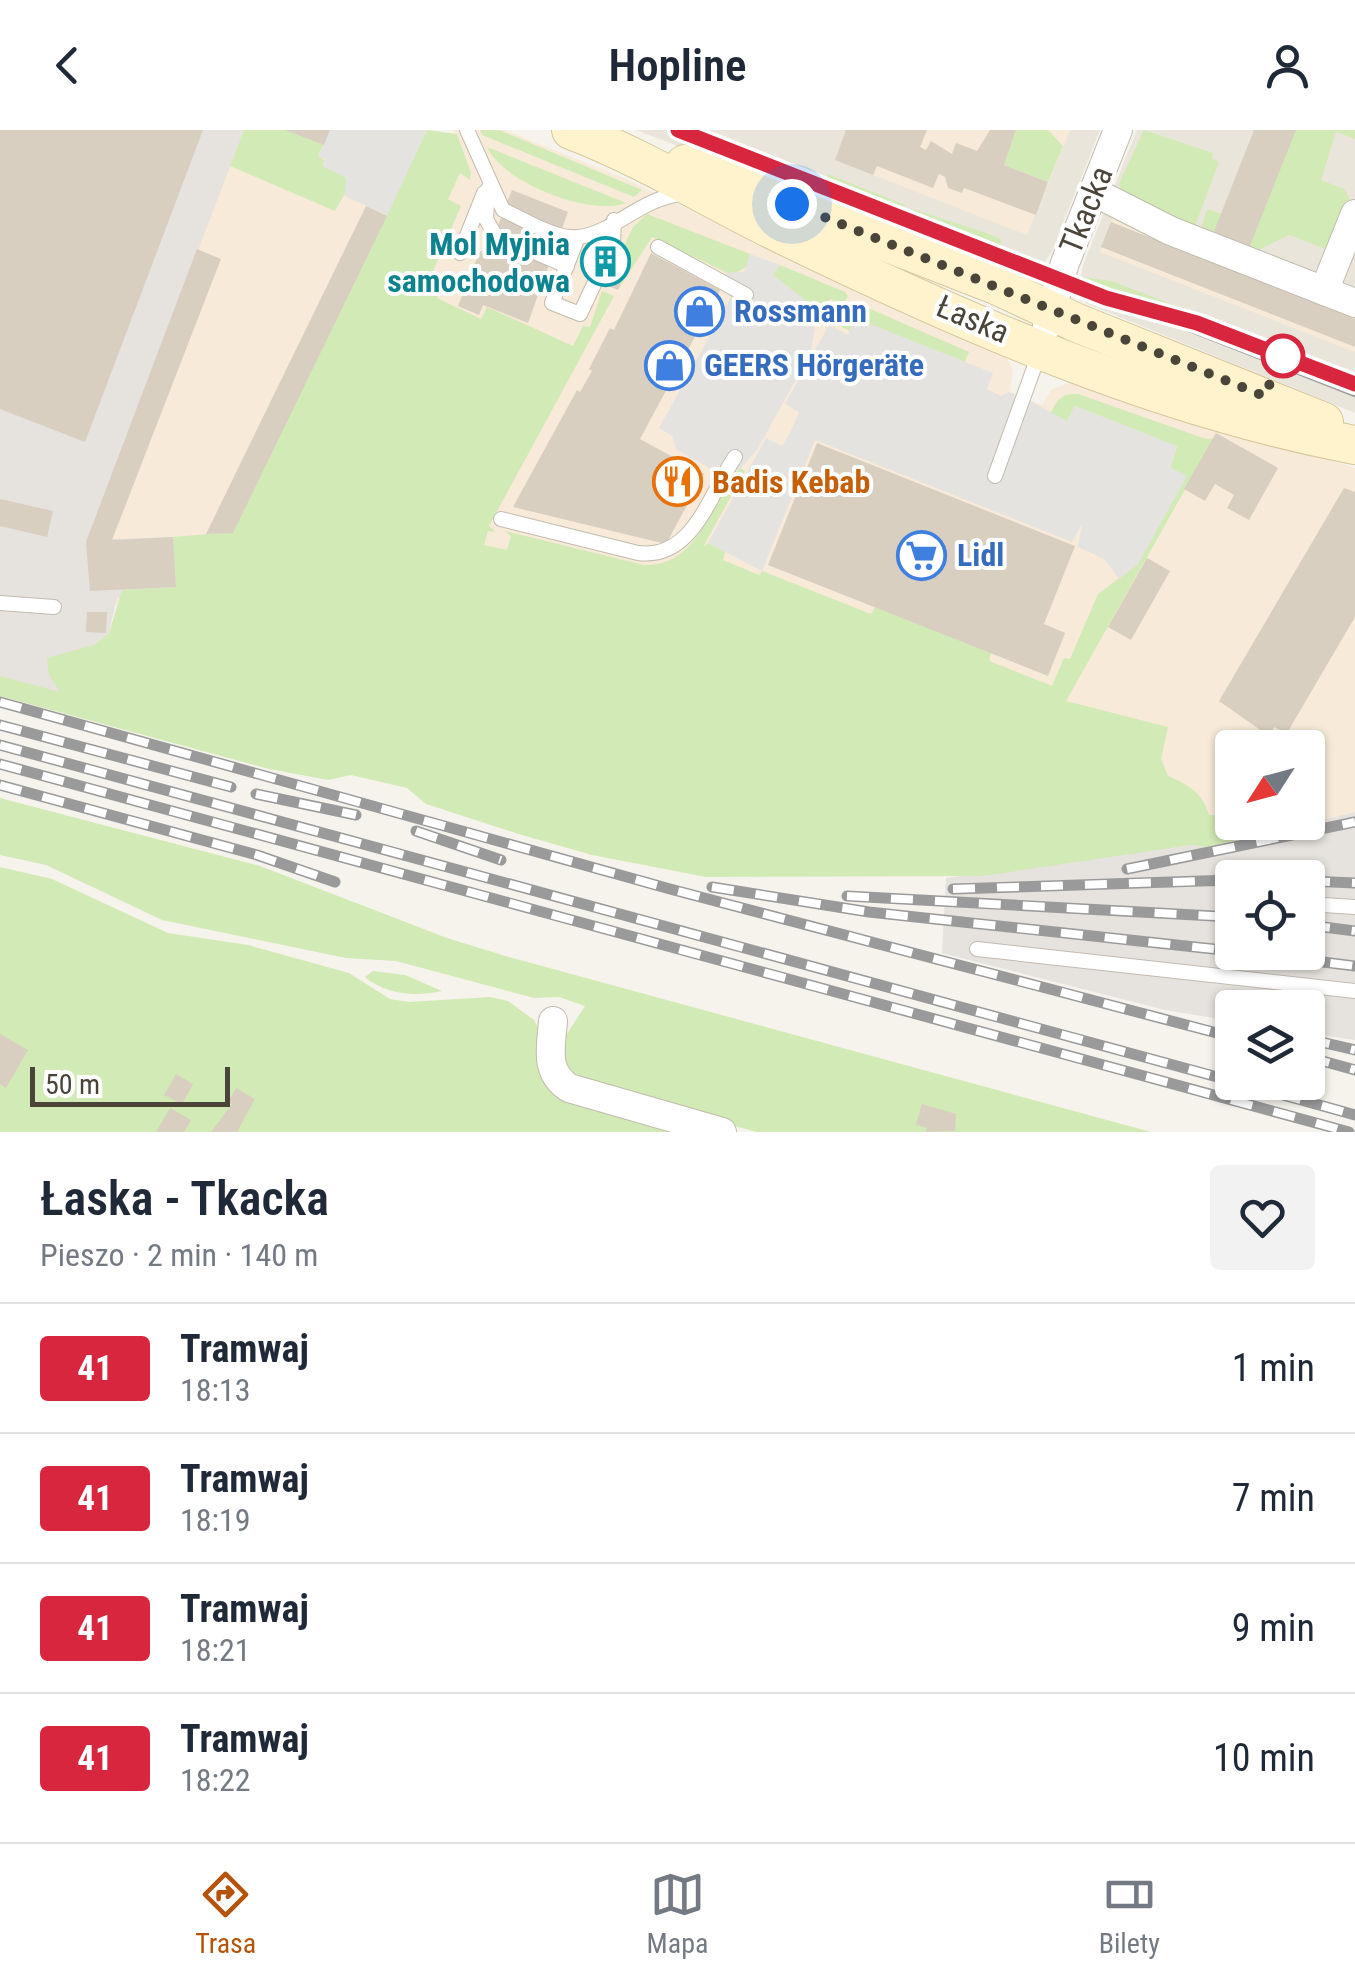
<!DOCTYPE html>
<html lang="pl">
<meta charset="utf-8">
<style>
:root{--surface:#fff;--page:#f2f2f3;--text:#1f2937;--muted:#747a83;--line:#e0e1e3;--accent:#b45309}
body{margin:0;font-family:"Roboto Condensed",sans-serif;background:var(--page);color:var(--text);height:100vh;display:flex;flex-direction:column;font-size:38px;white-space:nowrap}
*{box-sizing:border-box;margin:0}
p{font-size:32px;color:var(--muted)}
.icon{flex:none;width:55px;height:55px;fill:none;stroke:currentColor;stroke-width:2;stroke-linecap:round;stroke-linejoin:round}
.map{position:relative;height:1002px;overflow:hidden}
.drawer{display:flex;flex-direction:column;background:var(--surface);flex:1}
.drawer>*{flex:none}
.badge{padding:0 20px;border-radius:8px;font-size:35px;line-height:65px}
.needle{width:65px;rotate:234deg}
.tools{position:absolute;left:1215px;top:600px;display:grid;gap:20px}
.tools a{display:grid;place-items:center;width:110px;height:110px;border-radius:10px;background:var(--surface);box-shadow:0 2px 8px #0004;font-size:50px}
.scale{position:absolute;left:30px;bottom:25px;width:200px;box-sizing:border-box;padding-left:10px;border:5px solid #4b4439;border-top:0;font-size:28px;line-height:35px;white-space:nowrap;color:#4b4439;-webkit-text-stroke:8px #fff;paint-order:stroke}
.you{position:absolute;width:50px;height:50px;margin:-25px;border:8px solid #fff;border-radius:50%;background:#1a73e8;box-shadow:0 0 0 15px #1a73e833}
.map>.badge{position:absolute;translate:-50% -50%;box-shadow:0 0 0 5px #fff}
.round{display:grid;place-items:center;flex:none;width:105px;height:105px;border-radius:10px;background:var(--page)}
.summary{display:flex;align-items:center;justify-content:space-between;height:170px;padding:0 40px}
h1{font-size:48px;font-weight:600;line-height:75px}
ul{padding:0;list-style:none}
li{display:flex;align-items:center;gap:30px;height:130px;padding:0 40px;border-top:2px solid var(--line)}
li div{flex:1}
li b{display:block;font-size:38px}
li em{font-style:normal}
li .badge{min-width:110px;font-weight:700;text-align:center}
header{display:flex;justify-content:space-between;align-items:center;height:130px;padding:0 40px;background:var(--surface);font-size:45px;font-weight:600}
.menu{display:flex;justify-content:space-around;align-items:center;height:140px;border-top:2px solid var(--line);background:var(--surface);font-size:28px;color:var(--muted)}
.menu a{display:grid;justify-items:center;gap:5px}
.menu .active{color:var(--accent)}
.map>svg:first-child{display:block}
.residential{fill:#eae5da}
.commercial{fill:#f7ead8;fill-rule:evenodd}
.industrial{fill:#e6e2dd;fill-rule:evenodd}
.green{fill:#d2eab5}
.parking{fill:#e5e3e0}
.building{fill:#d8cfc1}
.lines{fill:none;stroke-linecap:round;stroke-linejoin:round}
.service-casing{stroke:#c2bbae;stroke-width:16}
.minor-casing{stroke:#c2bbae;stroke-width:30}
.secondary-casing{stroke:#d6c79b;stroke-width:40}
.service{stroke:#fff;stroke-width:14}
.minor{stroke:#fff;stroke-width:28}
.secondary{stroke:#fff3cd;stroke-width:38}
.tram{stroke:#9a9a9a;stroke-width:2.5}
.rail-casing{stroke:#9a9a9a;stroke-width:11}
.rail{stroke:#fff;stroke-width:8;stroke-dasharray:22;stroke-linecap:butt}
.line-casing{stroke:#fff;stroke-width:22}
.line{stroke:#d7263d;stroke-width:15}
.walk{stroke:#4b4439;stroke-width:10;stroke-dasharray:0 18}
.stop-dot{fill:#fff;stroke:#d7263d;stroke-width:5}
.labels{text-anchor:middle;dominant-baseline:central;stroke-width:8;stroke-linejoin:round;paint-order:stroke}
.street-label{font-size:32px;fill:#4b4439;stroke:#fff}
.culture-label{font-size:32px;font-weight:bold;fill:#0d838f;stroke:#fff;text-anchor:end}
.shop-label{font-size:32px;font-weight:bold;fill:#366cbe;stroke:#fff;text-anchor:start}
.food-label{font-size:32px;font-weight:bold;fill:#c56008;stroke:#fff;text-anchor:start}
</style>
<header><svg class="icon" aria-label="back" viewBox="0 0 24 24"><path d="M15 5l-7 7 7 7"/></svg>Hopline<svg class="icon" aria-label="person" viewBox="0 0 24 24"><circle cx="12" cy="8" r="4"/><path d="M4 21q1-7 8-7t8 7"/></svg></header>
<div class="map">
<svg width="1355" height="1002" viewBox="0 0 1355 1002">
<rect width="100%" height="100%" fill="#f6f3ec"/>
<g class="residential">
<path d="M636,0H1100L1052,121L1041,138L1024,148Z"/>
<path d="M1137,0H1355V283L1085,173L1079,156L1083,135Z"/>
</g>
<g class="commercial">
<path d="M0,0L455,4L454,0H504L624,48L814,140L1006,226L1013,240L1010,262L1042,275L1052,259L1075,251L1355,338V682L1207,717L1191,715L478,418L349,164L233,403L0,546ZM1232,618H1308V692H1232Z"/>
<path d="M891,0H1070L1027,105L873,45Z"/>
<path d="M1114,85L1355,182V222L1100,122Z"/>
</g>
<g class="industrial">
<path d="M0,0H244L87,410L173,407L176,457L117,468L109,503L94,515L61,563L0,546Z"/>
<path d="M1355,682V910L1308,903V878H1232V891L1165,880L942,823L946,748L1191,715L1207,717ZM1232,748H1308V822H1232Z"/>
</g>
<g class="green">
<path d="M244,0H284L324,15L318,25L346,48L347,60L335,81L230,36Z"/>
<path d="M427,0L457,4L471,43L470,50L460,43L448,69L461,76L431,146L443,152L437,168L481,189L487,177L573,216L583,196L590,197L602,161L614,166L489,396L496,402L488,401L484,415L507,420L511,406L505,401L644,435C698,437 711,373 740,338L745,341L703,417L708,413L725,422L723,430L759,445L762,441L871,484L875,477L991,523L989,531L1052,556L1064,528L1070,529L1098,464L1138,434L1177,317L1075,276L1067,291L1050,285C1056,271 1061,263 1078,264L1206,309L1214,308L1066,571L1168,597L1161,629L1168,646C1189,655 1203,663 1209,685L1232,686V692L1260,693L1270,702L1207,717L1191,715L983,746L706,747L592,725L522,705L426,674L407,658L351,645L328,650L269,639L0,566V546L60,562L49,545L47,528L94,515L109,503L122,460L175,457L173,407L233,402Z"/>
<path d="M480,0H499L642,60L634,67L482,5Z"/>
<path d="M1016,0H1048L1063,16L1048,52L1004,35Z"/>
<path d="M1144,0L1213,23L1212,28L1219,32L1195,96L1121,59L1119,54Z"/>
<path d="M1296,0H1355V9L1336,2L1321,50L1344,59L1351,71L1333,122L1289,105L1254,122L1207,103L1202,95L1207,79L1221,84L1214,104Z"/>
<path d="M487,17L626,73C590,87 502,52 487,17Z"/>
<path d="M828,44L905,75L904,82L911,84L913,79L989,104L1001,109L1000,121L825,52Z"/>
<path d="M647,84L750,124L748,136L732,145L652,107L618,160L625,139L615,135L633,97Z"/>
<path d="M780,135L845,162L848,166L837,187L846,191L851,180L855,181L850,201L826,189L837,172L830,169L821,186L772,145Z"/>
<path d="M1082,147L1112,151L1219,193L1080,153Z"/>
<path d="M861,175L969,222L965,232L861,191Z"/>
<path d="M0,668L260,736L447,808L509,827L1151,1002H757L586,956L559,939L561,913L585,876L559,867L534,868L396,831L346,828L162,790L46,735L0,725Z"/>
<path d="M0,737L52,749L168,803L248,815L349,843L390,869L409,872L490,867L508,871L534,890L540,901L543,933L701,1002H0Z"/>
<path d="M373,841L405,845L442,861C415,867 387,865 365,847Z"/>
</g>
<g class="parking">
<path d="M330,0H427L387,86L345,66L346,48L322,36L325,29L318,26Z"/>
<path d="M750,124L780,135L773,145L804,169L815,200L810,224L757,320L730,350L676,319L672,306L659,298L731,167L720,160L726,143L744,142Z"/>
<path d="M855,188L993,243L987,259L1001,266L1009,262L1025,268L1067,291L1075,276L1177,316L1170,337L1187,346L1138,434L1119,449L1104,429L1078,417L1082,394L1072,412L815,310L762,441L708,413L766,308L782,316L790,303L799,282L785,274L829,195L848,205Z"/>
</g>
<g class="building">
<path d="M0,0H203L85,312L0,279Z"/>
<path d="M284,0H330L324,15Z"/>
<path d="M846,0H927L920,17L926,20L931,11L952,24L956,13L977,21L990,0H1016L1004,35L1048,52L1036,85L964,58L962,63L948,58L945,47L939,44L933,58L877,36L873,45L835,30Z"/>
<path d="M1254,0H1296L1249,118L1213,104Z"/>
<path d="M512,60L568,82L528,193L483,175L479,185L458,176L480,121L487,124Z"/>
<path d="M366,76L387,86L233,403L206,404Z"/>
<path d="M1111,92L1355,189V217L1101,117Z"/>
<path d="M603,110L621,117L615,135L626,139L618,160L588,148Z"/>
<path d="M197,119L221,129L112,410L173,407L176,457L90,461L86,412Z"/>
<path d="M651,123L720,160L640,309L704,344L666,414L513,377L577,260L580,262L592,241L589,239L610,198L614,200Z"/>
<path d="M1216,303L1278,338L1249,390L1227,378L1234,365L1215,354L1205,371L1184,359Z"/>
<path d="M817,313L1075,416L1044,494L1065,503L1048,546L768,435Z"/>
<path d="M1344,358L1355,362V487L1287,603L1274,597L1269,606L1219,571Z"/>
<path d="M0,369L53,381L47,407L0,396Z"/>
<path d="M1147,428L1170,441L1131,510L1108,497Z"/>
<path d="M87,482H107L106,503L86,502Z"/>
<path d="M0,904L28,920L6,958L0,954Z"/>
<path d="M176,944L193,954L182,974L164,965Z"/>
<path d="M236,958L255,969L237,1002H211L232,974L228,972Z"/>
<path d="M922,974L956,984L955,1001L926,1002L927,998L916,995Z"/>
<path d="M170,978L191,990L184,1002H156Z"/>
</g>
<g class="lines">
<defs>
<g id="service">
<path d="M467,0L503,80C524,89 555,110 579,107C615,102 641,68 682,64"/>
<path d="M488,59L486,89L495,105L567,136"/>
<path d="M578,107L552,173L580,184L613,114L614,90"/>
<path d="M658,117L746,165"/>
<path d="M460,123L484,63"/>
<path d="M995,346L1039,224"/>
<path d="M501,389L638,423C693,430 709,365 735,327"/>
<path d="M0,473L54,477"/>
<path d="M1308,774L1355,777"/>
<path d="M977,819L1355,861"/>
</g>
<g id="minor">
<path d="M1094,62L1171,101L1355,173"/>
<path d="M1324,161L1355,84"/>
<path d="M1047,196L1065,133L1118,0"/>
<path d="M553,891C551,918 544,941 569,958L722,1002"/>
</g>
<g id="secondary">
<path d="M571,0C644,28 711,70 781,104C964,193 1155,277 1355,315"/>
<path d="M685,34L996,155L1077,193L1324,292"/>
</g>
</defs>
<use href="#service" class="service-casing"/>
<use href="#minor" class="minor-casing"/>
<use href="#secondary" class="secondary-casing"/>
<use href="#service" class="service"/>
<use href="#minor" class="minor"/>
<use href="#secondary" class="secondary"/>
<path class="tram" d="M678,0L1355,266"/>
<defs>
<g id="rail">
<path d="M0,572L670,759L1232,907"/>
<path d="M0,595L231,657"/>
<path d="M0,615L1232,951"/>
<path d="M0,634L1349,1002"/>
<path d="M0,655L257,725L335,752"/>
<path d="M256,664L356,685"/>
<path d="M416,701L501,730"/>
<path d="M1127,739L1355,692"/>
<path d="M1308,751L1355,753"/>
<path d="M712,757L869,782L1232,821"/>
<path d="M953,759L1232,750"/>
<path d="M847,766L1232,787"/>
<path d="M1308,795L1355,801"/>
<path d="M1243,822L1355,836"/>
<path d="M1308,909L1355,920"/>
<path d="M1308,927L1355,940"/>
<path d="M1237,952L1355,985"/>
</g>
</defs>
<use href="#rail" class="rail-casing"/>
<use href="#rail" class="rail"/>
</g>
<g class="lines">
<defs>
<path id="line" d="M678,0L1106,168L1197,193L1355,254"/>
</defs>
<use href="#line" class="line-casing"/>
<use href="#line" class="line"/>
<path class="walk" d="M792,74L1264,266L1283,226"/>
</g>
<defs>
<symbol id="building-ring" viewBox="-11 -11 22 22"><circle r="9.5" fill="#fff" stroke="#0f9aa8" stroke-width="1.5"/><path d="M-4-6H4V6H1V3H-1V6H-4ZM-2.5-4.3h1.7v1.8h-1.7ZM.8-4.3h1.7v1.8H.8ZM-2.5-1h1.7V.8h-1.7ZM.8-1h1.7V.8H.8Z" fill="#0f9aa8"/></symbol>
<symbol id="shop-ring" viewBox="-11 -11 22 22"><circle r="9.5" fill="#fff" stroke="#3f7fe0" stroke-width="1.5"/><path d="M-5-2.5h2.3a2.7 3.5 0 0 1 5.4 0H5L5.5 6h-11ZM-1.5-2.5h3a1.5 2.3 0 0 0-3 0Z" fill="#3f7fe0"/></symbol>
<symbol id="restaurant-ring" viewBox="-11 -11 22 22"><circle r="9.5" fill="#fff" stroke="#e8710a" stroke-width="1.5"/><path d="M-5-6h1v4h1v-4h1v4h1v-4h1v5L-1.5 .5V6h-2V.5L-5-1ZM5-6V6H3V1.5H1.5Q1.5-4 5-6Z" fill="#e8710a"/></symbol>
<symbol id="supermarket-ring" viewBox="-11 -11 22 22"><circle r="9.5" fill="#fff" stroke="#3f7fe0" stroke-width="1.5"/><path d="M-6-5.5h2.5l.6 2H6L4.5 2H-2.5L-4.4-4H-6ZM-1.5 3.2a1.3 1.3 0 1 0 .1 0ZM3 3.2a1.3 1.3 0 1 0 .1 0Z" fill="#3f7fe0"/></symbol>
</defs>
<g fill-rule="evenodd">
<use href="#building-ring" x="578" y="104" width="55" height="55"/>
<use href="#shop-ring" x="672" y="154" width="55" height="55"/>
<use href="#shop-ring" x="642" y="208" width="55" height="55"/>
<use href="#restaurant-ring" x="650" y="324" width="55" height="55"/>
<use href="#supermarket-ring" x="894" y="398" width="55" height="55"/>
</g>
<circle class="stop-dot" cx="1283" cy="226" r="20"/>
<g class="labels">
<g class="street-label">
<text transform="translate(1086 80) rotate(-68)">Tkacka</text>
<text transform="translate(973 189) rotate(23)">Łaska</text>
</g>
<g class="culture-label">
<text x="570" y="114">Mol Myjnia<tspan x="570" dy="37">samochodowa</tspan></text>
</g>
<g class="shop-label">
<text x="734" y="181">Rossmann</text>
<text x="704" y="235">GEERS Hörgeräte</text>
<text x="957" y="425">Lidl</text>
</g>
<g class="food-label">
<text x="712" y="352">Badis Kebab</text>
</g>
</g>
</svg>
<div class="tools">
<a><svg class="needle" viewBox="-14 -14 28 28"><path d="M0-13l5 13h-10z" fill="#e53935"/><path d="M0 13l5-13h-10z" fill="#747a83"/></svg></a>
<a><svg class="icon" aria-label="locate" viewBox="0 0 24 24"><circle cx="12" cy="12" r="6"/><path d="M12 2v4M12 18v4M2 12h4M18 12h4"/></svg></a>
<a><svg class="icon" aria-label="layers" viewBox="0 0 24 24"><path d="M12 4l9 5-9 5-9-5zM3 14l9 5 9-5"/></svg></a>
</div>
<div class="scale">50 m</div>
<div class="you" style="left:792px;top:74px"></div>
</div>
<section class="drawer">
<div class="summary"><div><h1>Łaska - Tkacka</h1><p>Pieszo · 2 min · 140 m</p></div><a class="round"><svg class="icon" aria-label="heart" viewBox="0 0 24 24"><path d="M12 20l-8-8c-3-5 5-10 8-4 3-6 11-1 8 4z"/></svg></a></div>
<ul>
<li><span class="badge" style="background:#d7263d;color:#fff">41</span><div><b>Tramwaj</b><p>18:13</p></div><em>1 min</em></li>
<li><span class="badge" style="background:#d7263d;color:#fff">41</span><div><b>Tramwaj</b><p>18:19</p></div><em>7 min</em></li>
<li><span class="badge" style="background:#d7263d;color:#fff">41</span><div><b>Tramwaj</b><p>18:21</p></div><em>9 min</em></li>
<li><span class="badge" style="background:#d7263d;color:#fff">41</span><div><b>Tramwaj</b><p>18:22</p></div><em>10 min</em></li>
</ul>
</section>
<nav class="menu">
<a class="active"><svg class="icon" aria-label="directions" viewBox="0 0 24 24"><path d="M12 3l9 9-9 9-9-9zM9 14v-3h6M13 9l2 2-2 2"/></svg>Trasa</a>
<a><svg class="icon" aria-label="map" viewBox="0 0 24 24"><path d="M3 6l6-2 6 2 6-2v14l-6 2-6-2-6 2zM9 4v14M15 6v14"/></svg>Mapa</a>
<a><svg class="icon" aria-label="tickets" viewBox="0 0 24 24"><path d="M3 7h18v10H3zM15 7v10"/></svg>Bilety</a>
</nav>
